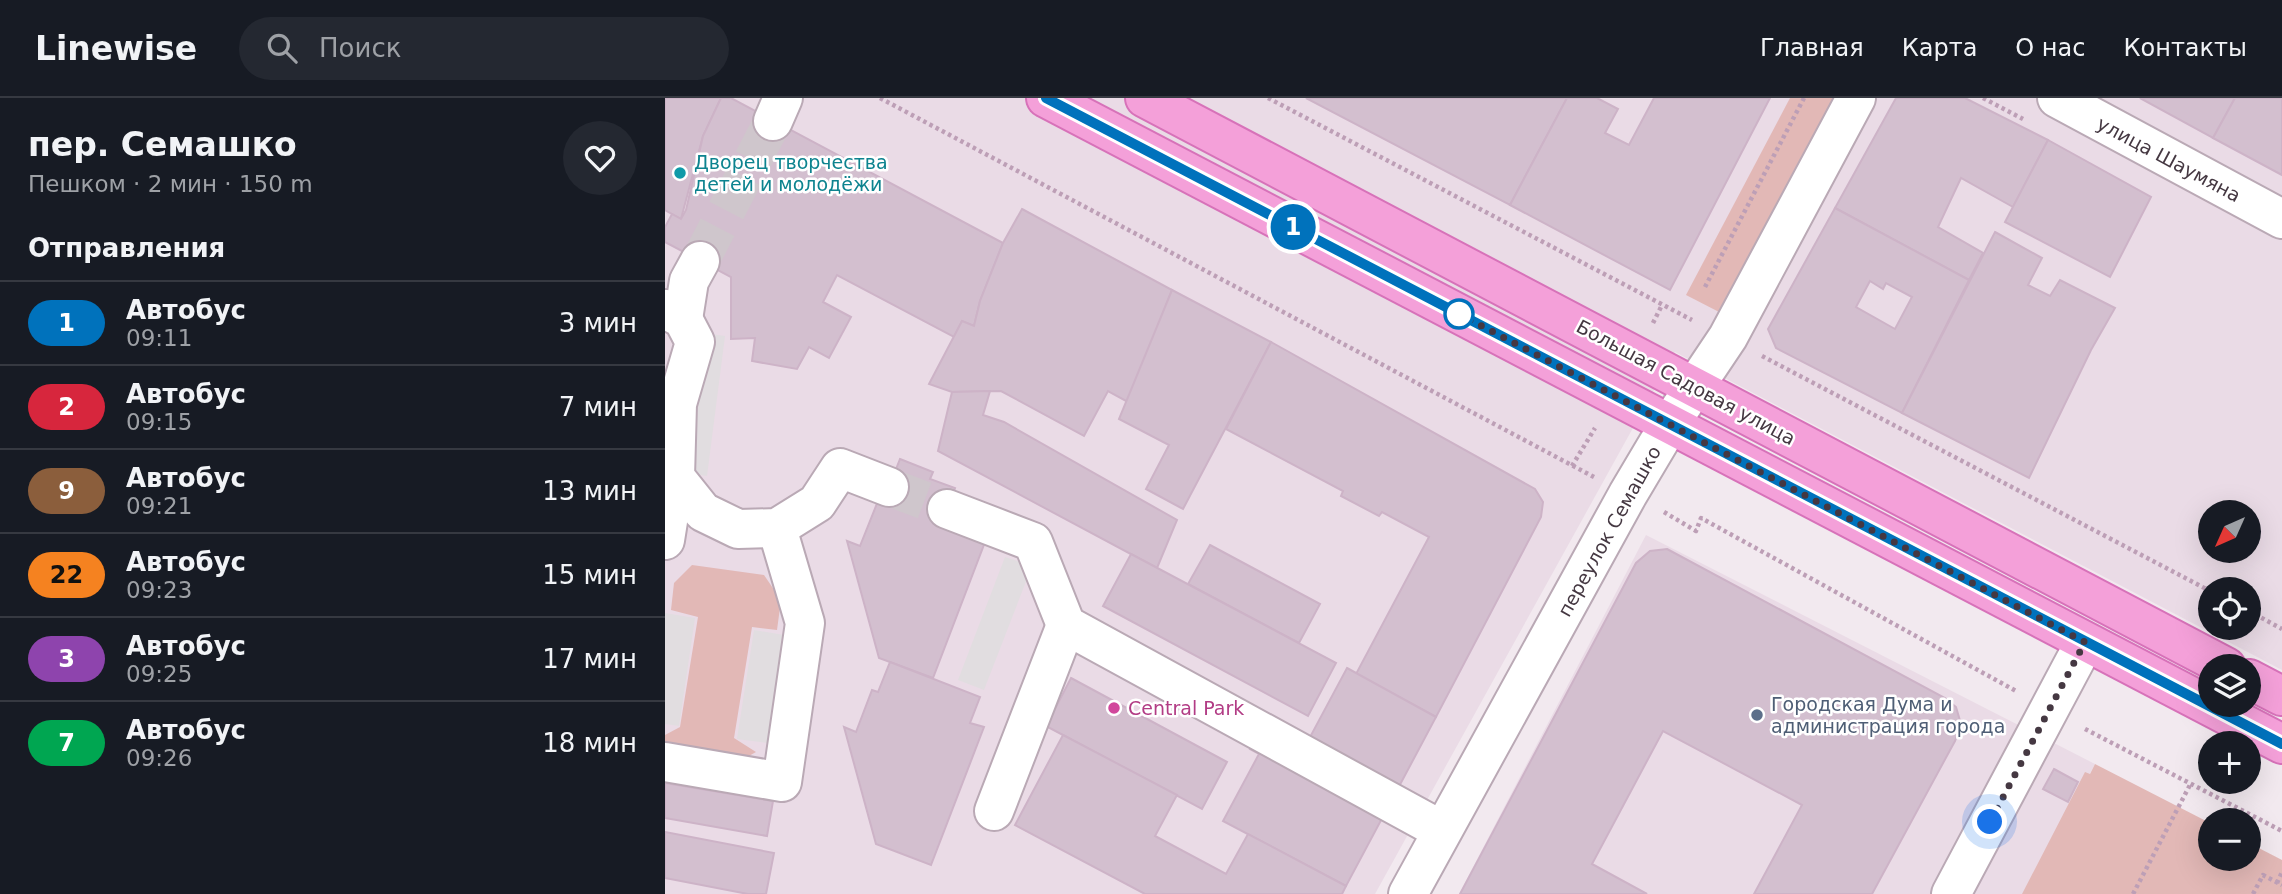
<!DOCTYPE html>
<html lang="ru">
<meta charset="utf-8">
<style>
:root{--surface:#171b24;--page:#242831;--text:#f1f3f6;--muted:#9ea1a6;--line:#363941}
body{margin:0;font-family:"DejaVu Sans",sans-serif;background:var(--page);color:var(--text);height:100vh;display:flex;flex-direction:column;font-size:26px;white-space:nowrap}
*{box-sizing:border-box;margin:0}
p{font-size:23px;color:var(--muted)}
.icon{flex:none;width:38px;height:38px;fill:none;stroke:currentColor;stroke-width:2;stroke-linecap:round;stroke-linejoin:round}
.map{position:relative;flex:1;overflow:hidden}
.details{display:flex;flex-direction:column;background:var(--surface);width:665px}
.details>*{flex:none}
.badge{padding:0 14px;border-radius:23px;font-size:24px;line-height:46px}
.needle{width:46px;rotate:225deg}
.tools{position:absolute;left:1533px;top:402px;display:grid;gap:14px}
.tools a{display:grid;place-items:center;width:63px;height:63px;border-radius:50%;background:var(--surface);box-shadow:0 7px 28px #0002;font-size:35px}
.you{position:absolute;width:35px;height:35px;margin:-18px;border:5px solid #fff;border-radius:50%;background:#1a73e8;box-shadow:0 0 0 10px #1a73e833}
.map>.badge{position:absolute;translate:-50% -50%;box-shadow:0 0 0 4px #fff}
h2{padding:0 28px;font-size:26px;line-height:63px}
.round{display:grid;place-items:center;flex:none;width:74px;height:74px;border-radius:37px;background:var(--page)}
.summary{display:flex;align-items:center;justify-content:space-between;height:119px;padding:0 28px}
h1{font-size:33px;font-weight:600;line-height:52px}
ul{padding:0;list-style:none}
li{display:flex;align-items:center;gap:21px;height:84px;padding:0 28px;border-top:2px solid var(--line)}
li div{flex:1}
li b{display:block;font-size:26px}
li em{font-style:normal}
li .badge{min-width:77px;font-weight:700;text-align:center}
header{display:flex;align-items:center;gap:42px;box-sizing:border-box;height:98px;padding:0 35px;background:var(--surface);border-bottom:2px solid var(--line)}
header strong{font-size:33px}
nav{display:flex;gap:38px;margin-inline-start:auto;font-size:24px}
.search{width:490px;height:63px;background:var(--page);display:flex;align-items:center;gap:18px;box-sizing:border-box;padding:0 24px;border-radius:38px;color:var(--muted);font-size:26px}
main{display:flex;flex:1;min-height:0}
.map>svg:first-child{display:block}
.residential{fill:#eadbe6;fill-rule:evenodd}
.green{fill:#e2b8b6}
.parking{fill:#e1dde0}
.building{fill:#d3bfcf;stroke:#cdb3c7;stroke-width:2;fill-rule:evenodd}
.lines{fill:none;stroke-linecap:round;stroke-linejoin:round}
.minor-tunnel{stroke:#cfc6cc;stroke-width:38;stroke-dasharray:38 19;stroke-linecap:butt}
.minor-casing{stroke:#baa9b5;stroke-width:42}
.major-casing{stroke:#d772b9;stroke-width:42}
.path{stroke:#bd9fb6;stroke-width:4.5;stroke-dasharray:3.5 3.5;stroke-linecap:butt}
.minor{stroke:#fff;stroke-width:38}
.major{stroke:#f4a0d9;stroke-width:38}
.line-casing{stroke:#fff;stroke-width:16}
.line{stroke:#0072bc;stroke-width:10}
.walk{stroke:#453842;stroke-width:7;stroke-dasharray:0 12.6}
.culture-dot{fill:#0f9aa8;stroke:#fff;stroke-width:2.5}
.stop-dot{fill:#fff;stroke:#0072bc;stroke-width:3.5}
.hotel-dot{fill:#d1479c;stroke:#fff;stroke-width:2.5}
.service-dot{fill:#5c6f8a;stroke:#fff;stroke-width:2.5}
.labels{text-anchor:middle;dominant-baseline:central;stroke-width:5;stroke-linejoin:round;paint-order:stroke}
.street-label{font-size:19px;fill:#453842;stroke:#fff}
.culture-label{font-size:19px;fill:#0d838f;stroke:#fff;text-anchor:start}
.service-label{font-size:19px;fill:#4e5e75;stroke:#fff;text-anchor:start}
.hotel-label{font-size:19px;fill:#b23c85;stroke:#fff;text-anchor:start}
</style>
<header>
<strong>Linewise</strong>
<div class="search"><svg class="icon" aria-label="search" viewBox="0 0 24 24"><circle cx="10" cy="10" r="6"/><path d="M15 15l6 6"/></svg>Поиск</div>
<nav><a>Главная</a><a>Карта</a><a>О нас</a><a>Контакты</a></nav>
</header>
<main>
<section class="details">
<div class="summary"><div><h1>пер. Семашко</h1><p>Пешком · 2 мин · 150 m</p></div><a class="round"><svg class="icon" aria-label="heart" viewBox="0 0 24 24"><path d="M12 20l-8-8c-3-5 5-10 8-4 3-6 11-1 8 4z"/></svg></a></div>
<h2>Отправления</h2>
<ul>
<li><span class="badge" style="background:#0072bc;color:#fff">1</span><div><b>Автобус</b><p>09:11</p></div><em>3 мин</em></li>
<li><span class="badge" style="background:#d7263d;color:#fff">2</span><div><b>Автобус</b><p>09:15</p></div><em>7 мин</em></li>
<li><span class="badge" style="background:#8b5e3c;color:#fff">9</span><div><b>Автобус</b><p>09:21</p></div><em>13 мин</em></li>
<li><span class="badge" style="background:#f58220;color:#111">22</span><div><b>Автобус</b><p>09:23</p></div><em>15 мин</em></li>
<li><span class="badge" style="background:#8e44ad;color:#fff">3</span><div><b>Автобус</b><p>09:25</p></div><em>17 мин</em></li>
<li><span class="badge" style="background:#00a651;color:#fff">7</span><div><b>Автобус</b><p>09:26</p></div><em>18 мин</em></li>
</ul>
</section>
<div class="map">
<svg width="1617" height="796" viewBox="0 0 1617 796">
<rect width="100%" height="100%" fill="#f2e9ef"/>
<g class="residential">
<path d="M0,0H1617V572L1010,254L710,796H0ZM1545,415H1584V453H1545ZM1545,492H1584V530H1545Z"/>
<path d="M981,437L1430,666L1361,796H794Z"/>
</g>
<g class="green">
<path d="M1125,0H1171L1056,215L1021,197Z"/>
<path d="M27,467L99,477L116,502L112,532L87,529L69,640L91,654L75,663L9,653L0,644V637L15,629L33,519L6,512L9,485Z"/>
<path d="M1430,666L1545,725V761H1584V745L1617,762V796H1357L1420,674L1425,676Z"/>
</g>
<g class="parking">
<path d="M38,235L60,238L42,378L20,375Z"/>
<path d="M340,459L367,468L319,592L293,582Z"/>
<path d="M0,515L30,520L14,628L0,626Z"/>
<path d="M89,532L119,537L103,645L72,641Z"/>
</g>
<g class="building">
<path d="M0,0H56L38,38L16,121L0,112Z"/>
<path d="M56,0H66L338,145L315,203L309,228L297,223L289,239L172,177L158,204L186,219L164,260L144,249L132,271L87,263L90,240L66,241V179L0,144V129L7,116L16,121L21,112L38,38Z"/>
<path d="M641,0H902L845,107Z"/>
<path d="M902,0H932L953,11L940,35L964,47L989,0H1105L1005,192L845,107Z"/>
<path d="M1231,0H1300L1383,42L1348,109L1296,80L1273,129L1318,155L1304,182L1170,110Z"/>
<path d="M1475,0H1570L1548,40Z"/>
<path d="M1570,0H1617V77L1548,40Z"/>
<path d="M1383,42L1486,99L1445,179L1340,124Z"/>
<path d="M1170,110L1304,182L1237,315L1111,250L1103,231ZM1205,183L1218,191L1221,185L1247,199L1230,231L1191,209Z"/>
<path d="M357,111L507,192L463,304L443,293L419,338L336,293L287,294L264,286L297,223L309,228L315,203L338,145Z"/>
<path d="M1330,134L1377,160L1363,187L1385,198L1395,182L1450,210L1426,252L1364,380L1237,315Z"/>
<path d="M507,192L606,244L518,411L481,391L504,347L454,321Z"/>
<path d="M606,244L870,391L878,404L876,419L771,619L691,576L764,439L717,414L714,418L676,398L678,393L561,331Z"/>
<path d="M325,293L318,317L339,324L512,422L492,470L273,353L287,294Z"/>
<path d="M235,361L268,374L265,381L290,390L282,411L320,444L268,580L214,560L182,443L195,448L213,403L224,389Z"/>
<path d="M545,447L655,506L634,545L523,486Z"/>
<path d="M1002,451L1280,600L1291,609L1296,626L1290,643L1207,796H1089L1137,707L998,633L927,766L982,796H795L971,465L985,453Z"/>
<path d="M466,456L671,565L643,618L438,508Z"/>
<path d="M225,564L315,599L305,625L319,629L266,767L211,746L179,629L191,634L207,592L213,594Z"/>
<path d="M682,570L771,619L681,788L558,723L594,656L585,651L602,620L643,643Z"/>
<path d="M406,580L562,664L537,711L381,628Z"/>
<path d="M398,637L512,697L490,738L561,776L583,736L681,788L677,796H480L350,727Z"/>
<path d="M1389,671L1413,684L1403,704L1378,691Z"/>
<path d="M0,685L108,703L102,738L0,720Z"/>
<path d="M0,734L109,755L101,796H83L0,780Z"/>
</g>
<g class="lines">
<g class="minor-tunnel">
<path d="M35,163L108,23"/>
<path d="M224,389L282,411"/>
</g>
<defs>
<g id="minor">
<path d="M1392,0L1617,121"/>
<path d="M108,23L118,0"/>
<path d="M0,211L18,221L30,244L12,306L10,379L38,414L73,431L112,430L152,405L175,370L224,389"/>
<path d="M18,221L24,183L35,163"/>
<path d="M282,411L368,444L401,527L776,732"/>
<path d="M0,442L10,379"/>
<path d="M0,664L117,684L140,525L112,430"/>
<path d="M329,713L401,527"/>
<path d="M743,796L963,396L1004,327L1063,239L1191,0"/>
<path d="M1286,796L1420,544"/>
</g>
<g id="major">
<path d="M381,0L1617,646"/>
<path d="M480,0L1561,569"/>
<path d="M1584,581L1617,598"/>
</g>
</defs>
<use href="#minor" class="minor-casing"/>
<use href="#major" class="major-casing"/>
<g class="path">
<path d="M215,0L929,379"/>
<path d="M603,0L1027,222"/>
<path d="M1318,0L1358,21"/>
<path d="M1040,189L1139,0"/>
<path d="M988,225L997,207"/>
<path d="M1097,258L1545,493"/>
<path d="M907,368L930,330"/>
<path d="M999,414L1031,433L1036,420L1351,593"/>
<path d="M1584,513L1617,531"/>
<path d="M1420,631L1617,733"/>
<path d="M1612,785L1617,774"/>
<path d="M1468,796L1526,685"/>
<path d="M1588,796L1598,777L1617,787"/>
</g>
<use href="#minor" class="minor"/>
<use href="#major" class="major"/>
</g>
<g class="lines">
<defs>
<path id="line" d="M381,0L1617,646"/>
</defs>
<use href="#line" class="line-casing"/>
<use href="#line" class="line"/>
<path class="walk" d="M794,216L1420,544L1325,724"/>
</g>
<circle class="culture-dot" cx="15" cy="75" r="7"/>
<circle class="stop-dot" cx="794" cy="216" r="14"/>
<circle class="hotel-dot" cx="449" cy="610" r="7"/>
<circle class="service-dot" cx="1092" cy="617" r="7"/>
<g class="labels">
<g class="street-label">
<text transform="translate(1504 61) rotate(28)">улица Шаумяна</text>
<text transform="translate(1021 284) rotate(28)">Большая Садовая улица</text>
<text transform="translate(944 433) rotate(-61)">переулок Семашко</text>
</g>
<g class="culture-label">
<text x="29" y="64">Дворец творчества<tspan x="29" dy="22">детей и молодёжи</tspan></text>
</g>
<g class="service-label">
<text x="1106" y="606">Городская Дума и<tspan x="1106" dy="22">администрация города</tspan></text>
</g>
<g class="hotel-label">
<text x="463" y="610">Central Park</text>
</g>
</g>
</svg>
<div class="tools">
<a><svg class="needle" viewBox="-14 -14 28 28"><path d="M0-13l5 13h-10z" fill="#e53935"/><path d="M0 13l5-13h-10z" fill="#9ea1a6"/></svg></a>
<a><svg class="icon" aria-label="locate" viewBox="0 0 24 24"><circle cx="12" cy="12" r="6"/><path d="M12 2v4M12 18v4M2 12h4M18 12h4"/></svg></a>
<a><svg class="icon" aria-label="layers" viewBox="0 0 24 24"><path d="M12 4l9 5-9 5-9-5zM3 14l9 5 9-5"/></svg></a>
<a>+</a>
<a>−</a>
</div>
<div class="you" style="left:1325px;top:724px"></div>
<b class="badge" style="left:628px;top:129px;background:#0072bc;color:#fff">1</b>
</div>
</main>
